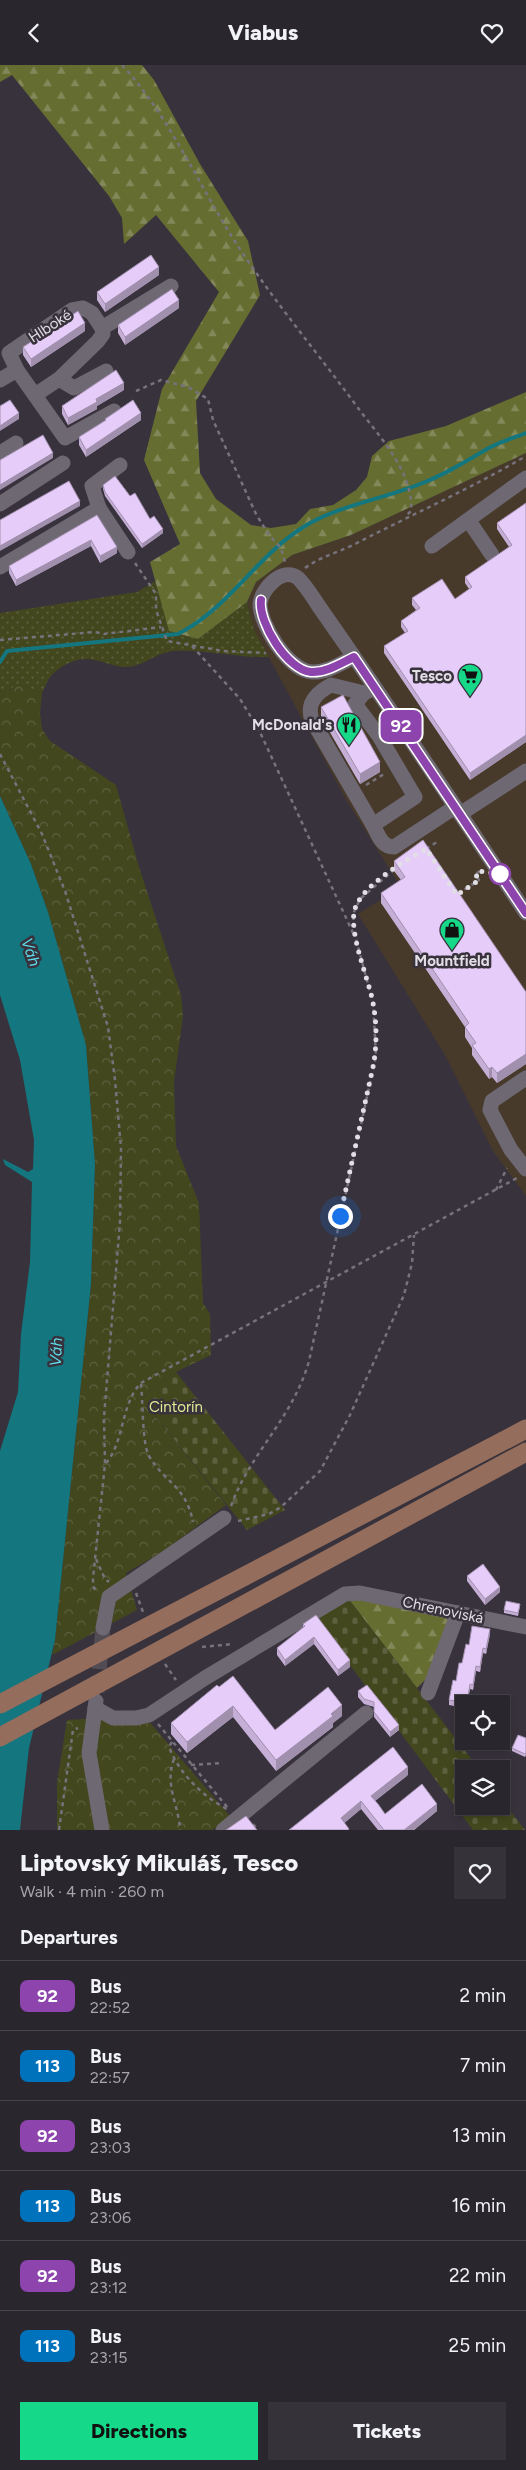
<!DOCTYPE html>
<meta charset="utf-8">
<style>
:root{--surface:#2a262d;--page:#363239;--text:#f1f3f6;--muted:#a5a5aa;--line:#464349;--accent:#15d989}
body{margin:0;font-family:Figtree,sans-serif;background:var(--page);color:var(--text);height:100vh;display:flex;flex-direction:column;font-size:19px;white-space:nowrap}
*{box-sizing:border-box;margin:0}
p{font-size:16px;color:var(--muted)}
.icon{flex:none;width:28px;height:28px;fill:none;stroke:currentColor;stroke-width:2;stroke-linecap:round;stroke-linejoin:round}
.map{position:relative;height:1765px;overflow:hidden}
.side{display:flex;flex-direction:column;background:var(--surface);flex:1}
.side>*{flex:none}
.badge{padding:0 10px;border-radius:8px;font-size:18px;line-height:32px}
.fabs{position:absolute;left:455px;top:1630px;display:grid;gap:10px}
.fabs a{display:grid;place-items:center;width:55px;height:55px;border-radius:0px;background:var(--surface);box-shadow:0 2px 8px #0003,0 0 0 1px var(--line);font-size:25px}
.you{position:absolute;width:25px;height:25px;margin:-12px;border:4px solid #fff;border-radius:50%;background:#1a73e8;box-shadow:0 0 0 8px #1a73e833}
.map>.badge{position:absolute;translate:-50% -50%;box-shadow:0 0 0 2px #fff}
h2{padding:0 20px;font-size:19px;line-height:45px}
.round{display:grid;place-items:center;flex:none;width:52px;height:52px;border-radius:0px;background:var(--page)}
.headline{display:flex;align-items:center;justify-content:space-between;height:85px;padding:0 20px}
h1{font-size:24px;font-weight:800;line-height:38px}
.primary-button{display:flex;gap:10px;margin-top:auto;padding:10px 20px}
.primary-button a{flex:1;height:58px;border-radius:0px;background:var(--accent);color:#111;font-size:20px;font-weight:800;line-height:58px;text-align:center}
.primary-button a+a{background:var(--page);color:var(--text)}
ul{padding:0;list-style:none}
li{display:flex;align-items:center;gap:15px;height:70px;padding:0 20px;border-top:1px solid var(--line)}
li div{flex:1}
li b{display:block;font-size:19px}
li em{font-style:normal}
li .badge{min-width:55px;font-weight:700;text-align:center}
header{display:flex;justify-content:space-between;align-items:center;height:65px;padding:0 20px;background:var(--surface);font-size:22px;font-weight:800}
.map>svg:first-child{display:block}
.commercial{fill:#473a2b}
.grass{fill:url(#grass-dots)}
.forest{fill:url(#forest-firs)}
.cemetery{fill:url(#cemetery-stones)}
.park{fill:url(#park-crowns)}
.water{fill:#14767e}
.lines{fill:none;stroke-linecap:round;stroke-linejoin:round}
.stream{stroke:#14767e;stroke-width:4}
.minor-tunnel{stroke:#524c55;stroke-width:15;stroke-dasharray:15 8;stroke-linecap:butt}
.path{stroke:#77727b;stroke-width:2.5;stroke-dasharray:4 4;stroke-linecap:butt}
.minor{stroke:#6e6873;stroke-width:15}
.major{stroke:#946d5c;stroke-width:19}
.wall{fill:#c6afd6}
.shaded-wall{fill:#a18fae}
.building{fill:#e6ccf9;stroke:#a18fae}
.line-casing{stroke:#fff;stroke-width:11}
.line{stroke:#8e44ad;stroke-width:8}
.walk{stroke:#e2dee5;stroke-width:5;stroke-dasharray:0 9}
.stop-dot{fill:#fff;stroke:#8e44ad;stroke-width:2.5}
.labels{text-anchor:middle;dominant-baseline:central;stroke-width:5;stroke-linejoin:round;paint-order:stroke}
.street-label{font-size:15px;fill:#e2dee5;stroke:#38323c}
.poi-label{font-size:15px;font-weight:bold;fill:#e2dee5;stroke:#38323c;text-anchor:end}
.park-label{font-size:15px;fill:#deec93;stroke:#38323c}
.water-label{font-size:16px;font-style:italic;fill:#5cdde9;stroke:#38323c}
</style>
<header><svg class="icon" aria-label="back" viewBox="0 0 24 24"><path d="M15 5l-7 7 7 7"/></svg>Viabus<svg class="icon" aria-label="heart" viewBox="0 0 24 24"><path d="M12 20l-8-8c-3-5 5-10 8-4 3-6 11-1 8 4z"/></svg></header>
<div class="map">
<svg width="526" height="1765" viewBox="0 0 526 1765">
<defs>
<pattern id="grass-dots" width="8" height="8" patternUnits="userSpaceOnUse" patternTransform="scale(1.25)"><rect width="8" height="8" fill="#42471e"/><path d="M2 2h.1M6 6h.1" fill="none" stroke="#5d613f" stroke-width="1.8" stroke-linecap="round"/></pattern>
<pattern id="forest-firs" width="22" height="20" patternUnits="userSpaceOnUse" patternTransform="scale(1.25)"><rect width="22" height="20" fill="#656d31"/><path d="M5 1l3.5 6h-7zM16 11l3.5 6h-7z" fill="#828859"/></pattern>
<pattern id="cemetery-stones" width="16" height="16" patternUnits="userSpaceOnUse" patternTransform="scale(1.25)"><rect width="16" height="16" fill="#42471e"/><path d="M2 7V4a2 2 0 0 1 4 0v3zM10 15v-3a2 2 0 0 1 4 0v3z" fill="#5d613f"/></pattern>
<pattern id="park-crowns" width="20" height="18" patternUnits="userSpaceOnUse" patternTransform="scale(1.25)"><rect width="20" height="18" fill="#42471e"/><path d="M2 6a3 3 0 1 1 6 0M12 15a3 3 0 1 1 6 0" fill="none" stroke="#5d613f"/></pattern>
</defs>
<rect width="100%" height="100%" fill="#38323c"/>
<path class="commercial" d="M526,388V1131L493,1086L445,990L358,849L401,822L348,738L254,565L247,537L256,517L292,490L351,470Z"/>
<path class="grass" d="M155,516L170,566L198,574L247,537L254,565L269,592C237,593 206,584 173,586C156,588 142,602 126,602C114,602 101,595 88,594C76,593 59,601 51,611C47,615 45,623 42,628L18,619L0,632V548L137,527Z"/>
<g class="forest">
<path d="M0,0H142L154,15L200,99L248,176L260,230L196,336L200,408L216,434L251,460L271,463L296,459L310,444L333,440L356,425L367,412L372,391L389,376L446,361L526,327V388L351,470L292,490L256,517L247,537L198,574L169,566L150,497L180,479L144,395L162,324L219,227L156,150L124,179L122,153L109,131L12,10L0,17Z"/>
<path d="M347,1532L446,1552L449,1557L426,1614L417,1623Z"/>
</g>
<g class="cemetery">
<path d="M176,1307L285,1445L247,1465L141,1333Z"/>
<path d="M347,1532L479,1704H464V1741H501V1734L525,1765H473L314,1552Z"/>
</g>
<g class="park">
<path d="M18,619L42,628L40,648L42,664L50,676L116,720L139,802L181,930L183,951L174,1017L176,1081L199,1138L203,1238L210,1249L211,1290L176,1307L141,1333L226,1440L162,1487L126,1508L137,1545L52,1590L55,1575L91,1219L95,1099L86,980L48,847L31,799L0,731V632Z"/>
<path d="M101,1653L147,1654L230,1751L213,1765H57V1717L67,1655Z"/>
</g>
<path class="water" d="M0,731L31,799L48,847L86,980L95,1099L91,1219L55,1575L29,1683L20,1765H0V1386L18,1327L21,1269L30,1197L32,1117L5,1100L3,1094L28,1107L33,1104L34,1075L20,995L0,930Z"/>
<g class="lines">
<path class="stream" d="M0,597L7,586L178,569C229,543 257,490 305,461C340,440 383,434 420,419C444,410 465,397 487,384C499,377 513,373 526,368"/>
<path class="minor-tunnel" d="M97,1627L103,1563"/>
<g class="path">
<path d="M122,0C169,51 197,117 234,175C272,234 317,287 358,343C379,371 414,408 411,446L405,452"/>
<path d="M136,326L161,315L188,322L208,334L213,355L256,449L269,470L281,483L285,497"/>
<path d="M135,498L156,529V545L167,576L223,586L266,588"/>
<path d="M305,503C320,492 336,488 353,480C411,450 470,424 526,391"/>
<path d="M0,575L95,567L104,569L161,562"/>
<path d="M192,581L240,634L259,665L354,870"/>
<path d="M0,689L42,769L65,826L108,962L115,1015L121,1083L120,1157L104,1352L105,1399L93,1513V1521L97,1528"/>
<path d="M366,720L384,709"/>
<path d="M426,784L437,777"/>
<path d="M458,829L479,815L476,810L479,806"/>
<path d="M496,1125L507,1103"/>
<path d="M141,1319C143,1335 142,1379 149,1391C165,1418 186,1421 193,1457"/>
<path d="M106,1398C124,1378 121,1338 141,1318L517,1113"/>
<path d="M231,1441C250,1388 293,1353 309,1296L376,991L373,938L356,874L353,849L360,834L396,803"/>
<path d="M238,1456L269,1449L281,1442L320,1406L350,1350L404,1230L412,1198L414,1170"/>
<path d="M96,1494L105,1514L109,1517"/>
<path d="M136,1528L143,1547"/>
<path d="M202,1582L233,1579"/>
<path d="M165,1599L176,1615"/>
<path d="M158,1659L228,1743"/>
<path d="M172,1677L169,1682C179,1708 202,1731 227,1744"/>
<path d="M174,1694C164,1719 179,1741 180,1765"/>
<path d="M191,1700L221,1698"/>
<path d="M253,1759L258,1765"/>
<path d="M59,1765L73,1665L78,1663"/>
</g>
<g class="minor">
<path d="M17,305L65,373L114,346"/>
<path d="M59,314L74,323L106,306"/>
<path d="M0,315L17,305L9,288L72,245L83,243L92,248L102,263L171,221"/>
<path d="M35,330L59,314L98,276L103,269L102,263"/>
<path d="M0,388L16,378"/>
<path d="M0,439L63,398"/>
<path d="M99,443L92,421L120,400"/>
<path d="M469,456L492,490"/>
<path d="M432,481L526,413"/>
<path d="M0,502L99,443L128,487"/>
<path d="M354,592C341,598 327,608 312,607C289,606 260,560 260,539C261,524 283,501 298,513C306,521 312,531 318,540C332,560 346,580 359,599C416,682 471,765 526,848"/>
<path d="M375,623L364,628L355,639L379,671L415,732L373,760C378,769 381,782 394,782L455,742"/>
<path d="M364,628L331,620C316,628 306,638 312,655L373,760"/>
<path d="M460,749L526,706"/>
<path d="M526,1013L492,1036L490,1045L511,1085L526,1104"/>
<path d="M103,1563L109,1532L224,1453"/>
<path d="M428,1628L458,1548"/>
<path d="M96,1636L89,1688L102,1765"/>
<path d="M95,1643L113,1653H136L149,1650L205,1613L345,1529L360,1528L526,1562"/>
<path d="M223,1765L366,1648"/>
</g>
<g class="major">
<path d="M0,1639L526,1364"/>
<path d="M0,1672L526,1387"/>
</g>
</g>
<g class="wall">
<path d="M159,210L105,247L97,235V227Z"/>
<path d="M179,243L125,280L118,268V260Z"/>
<path d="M85,266L31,302L23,290V282Z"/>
<path d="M124,325L97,341V344L68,360L62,349V341Z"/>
<path d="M105,354L141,355L86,392L79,380V372L105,356Z"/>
<path d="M103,420L130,431L163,468L142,483L105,431L103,424Z"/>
<path d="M526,438V677L470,715L384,588V581L405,568L401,562V556L416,545L412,540V533L455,534L469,524L465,518V512L509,482L497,464V458Z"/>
<path d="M97,450L117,488L100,498L91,481L16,521L9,508V501Z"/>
<path d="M321,642L380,707L360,719L321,652Z"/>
<path d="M394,796L526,927V999L497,1018L492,1012L489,1014L472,990V983L465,972V962L381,838V828L401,815L394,806Z"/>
<path d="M467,1511L500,1527L485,1540L467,1516Z"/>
<path d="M520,1541L518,1551L504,1548V1545Z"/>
<path d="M303,1559L350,1602L338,1611L314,1579L285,1601L277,1590V1583L303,1563Z"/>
<path d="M490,1569L486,1589L483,1588L480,1607L476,1606L473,1625L470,1624L467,1639H464V1643L449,1640V1635L469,1580Z"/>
<path d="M217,1620L275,1665L342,1651L333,1658V1662L276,1706L233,1652L187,1688L171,1669V1658Z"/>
<path d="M367,1620L399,1665L390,1672L374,1652V1642L364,1639L358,1632V1626Z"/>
<path d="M526,1673V1690L525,1692L512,1686V1683Z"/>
<path d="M408,1710L375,1736L385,1749L437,1746L414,1765H378L361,1744L344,1758L349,1765H289Z"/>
</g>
<g class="shaded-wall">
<path d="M159,202V210L105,247V239Z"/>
<path d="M179,235V243L125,280V272Z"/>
<path d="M85,258V266L31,302V294Z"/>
<path d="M124,318V325L97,341V344L68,360V353L96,334Z"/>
<path d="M19,348V354L0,366V361Z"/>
<path d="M141,348V355L86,392V385Z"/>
<path d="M53,388V393L0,425V420Z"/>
<path d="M80,436V441L0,486V481Z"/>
<path d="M163,464V468L142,483V479Z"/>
<path d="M91,475V481L16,521V515Z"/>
<path d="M117,482V488L100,498V491Z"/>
<path d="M526,670V677L470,715V708Z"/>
<path d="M380,697V707L360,719V709Z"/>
<path d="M526,989V999L497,1018V1008Z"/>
<path d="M492,1002V1012L489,1014V1004Z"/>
<path d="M500,1522V1527L485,1540V1534Z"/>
<path d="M490,1564V1569L486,1589V1584Z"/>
<path d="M314,1572V1579L285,1601V1595Z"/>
<path d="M483,1583V1588L480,1607V1602Z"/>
<path d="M350,1595V1602L338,1611V1605Z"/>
<path d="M476,1601V1606L473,1625V1620Z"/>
<path d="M470,1619V1624L467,1639Z"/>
<path d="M342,1640V1651L333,1658V1662L276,1706V1695Z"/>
<path d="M233,1641V1652L187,1688V1677Z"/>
<path d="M399,1660V1665L390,1672V1667Z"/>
<path d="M408,1702V1710L371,1739V1731Z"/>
<path d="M361,1736V1744L341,1761V1753Z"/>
<path d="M437,1739V1746L414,1765H404Z"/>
</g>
<g class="building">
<path d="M151,190L159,202L105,239L97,227Z"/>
<path d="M172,224L179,235L125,272L118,260Z"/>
<path d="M78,246L85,258L31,294L23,282Z"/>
<path d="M116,305L124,318L96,334L97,337L68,353L62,341Z"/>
<path d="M10,335L19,348L0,361V341Z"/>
<path d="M133,335L141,348L86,385L79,372L106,355L105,354Z"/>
<path d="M43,370L53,388L0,420V395Z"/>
<path d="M115,411L130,431L135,428L150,454L154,451L163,464L142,479L105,427L103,420Z"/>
<path d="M69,416L80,436L0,481V455Z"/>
<path d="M526,438V670L470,708L384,581L408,566L401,556L420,543L412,533L442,514L455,534L472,522L465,512L512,480L497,458Z"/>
<path d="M97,450L117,482L100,491L91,475L16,515L9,501Z"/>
<path d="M343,630L380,697L360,709L321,642Z"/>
<path d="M423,775L526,927V989L497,1008L492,1002L489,1004L472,980L476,978L465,962L469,958L381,828L405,812L394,796Z"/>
<path d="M483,1499L500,1522L485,1534L467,1511Z"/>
<path d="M506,1536L520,1539L518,1548L504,1545Z"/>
<path d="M316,1550L350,1595L338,1605L314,1572L285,1595L277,1583L305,1561L303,1559Z"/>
<path d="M472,1561L490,1564L486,1584L483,1583L480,1602L476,1601L473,1620L470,1619L467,1638L449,1635L453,1615L456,1616L459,1598H462L466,1579L469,1580Z"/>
<path d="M233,1611L275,1665L328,1622L342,1640L331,1649L333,1651L276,1695L233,1641L187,1677L171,1658L217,1620L219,1622Z"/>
<path d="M367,1620L399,1660L390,1667L374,1647V1637L364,1634L358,1626Z"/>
<path d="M518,1670L526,1673V1688L525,1689L512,1683Z"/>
<path d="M393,1682L408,1702L371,1731L378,1739L385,1749L422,1719L437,1739L404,1765H384L361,1736L341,1753L349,1764L348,1765H289Z"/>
<path d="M246,1751L257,1765H226Z"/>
</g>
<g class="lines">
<defs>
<path id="line" d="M261,535C258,557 287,605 311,607C326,608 341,598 354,592L526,848"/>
</defs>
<use href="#line" class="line-casing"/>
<use href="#line" class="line"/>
<path class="walk" d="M340,1151L373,1002C377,981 377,959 373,938C369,914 346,863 356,841C366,818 405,796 426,784L457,830L479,815L476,810L479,806L500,809"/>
</g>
<defs>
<symbol id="supermarket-pin" viewBox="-11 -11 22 30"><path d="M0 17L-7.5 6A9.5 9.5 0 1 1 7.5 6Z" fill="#15d989" stroke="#38323c"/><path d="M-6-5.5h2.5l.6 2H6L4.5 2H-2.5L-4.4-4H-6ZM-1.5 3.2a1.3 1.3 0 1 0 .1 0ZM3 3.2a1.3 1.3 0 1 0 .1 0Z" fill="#111"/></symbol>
<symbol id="restaurant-pin" viewBox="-11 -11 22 30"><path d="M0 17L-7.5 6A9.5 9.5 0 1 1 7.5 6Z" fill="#15d989" stroke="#38323c"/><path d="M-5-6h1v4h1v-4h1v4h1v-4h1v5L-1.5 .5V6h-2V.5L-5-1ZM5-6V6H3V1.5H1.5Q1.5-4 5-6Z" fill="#111"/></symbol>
<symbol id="shop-pin" viewBox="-11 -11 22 30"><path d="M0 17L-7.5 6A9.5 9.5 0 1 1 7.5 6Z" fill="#15d989" stroke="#38323c"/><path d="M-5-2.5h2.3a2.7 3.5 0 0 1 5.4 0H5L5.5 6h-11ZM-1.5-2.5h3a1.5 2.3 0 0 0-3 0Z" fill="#111"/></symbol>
</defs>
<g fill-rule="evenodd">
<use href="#supermarket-pin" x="456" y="597" width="28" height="38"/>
<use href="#restaurant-pin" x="335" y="646" width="28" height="38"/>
<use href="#shop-pin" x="438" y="851" width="28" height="38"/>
</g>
<circle class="stop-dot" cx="500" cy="809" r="10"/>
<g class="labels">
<g class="street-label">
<text transform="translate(50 261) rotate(-33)">Hlboké</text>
<text transform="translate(443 1545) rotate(12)">Chrenoviská</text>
</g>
<g class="poi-label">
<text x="452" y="611">Tesco</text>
<text x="332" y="660">McDonald's</text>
<text x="452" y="896" text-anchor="middle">Mountfield</text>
</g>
<g class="park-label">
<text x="176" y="1342">Cintorín</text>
</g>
<g class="water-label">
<text transform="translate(31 887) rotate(71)">Váh</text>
<text transform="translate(56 1287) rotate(-87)">Váh</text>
</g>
</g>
</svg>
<div class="fabs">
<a><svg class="icon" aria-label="locate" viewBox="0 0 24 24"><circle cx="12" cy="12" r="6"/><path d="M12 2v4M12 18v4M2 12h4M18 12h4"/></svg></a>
<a><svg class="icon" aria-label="layers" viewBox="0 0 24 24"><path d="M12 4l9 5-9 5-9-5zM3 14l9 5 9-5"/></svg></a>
</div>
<div class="you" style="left:340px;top:1151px"></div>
<b class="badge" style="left:401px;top:661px;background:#8e44ad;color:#fff">92</b>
</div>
<section class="side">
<div class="headline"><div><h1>Liptovský Mikuláš, Tesco</h1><p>Walk · 4 min · 260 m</p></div><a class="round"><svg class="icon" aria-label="heart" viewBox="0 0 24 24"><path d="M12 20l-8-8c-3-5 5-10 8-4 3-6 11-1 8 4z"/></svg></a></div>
<h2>Departures</h2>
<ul>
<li><span class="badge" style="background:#8e44ad;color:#fff">92</span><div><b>Bus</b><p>22:52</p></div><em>2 min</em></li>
<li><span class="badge" style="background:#0072bc;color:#fff">113</span><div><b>Bus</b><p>22:57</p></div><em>7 min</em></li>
<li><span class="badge" style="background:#8e44ad;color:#fff">92</span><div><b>Bus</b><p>23:03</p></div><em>13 min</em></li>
<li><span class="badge" style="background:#0072bc;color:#fff">113</span><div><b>Bus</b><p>23:06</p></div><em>16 min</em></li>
<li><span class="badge" style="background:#8e44ad;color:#fff">92</span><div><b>Bus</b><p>23:12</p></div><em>22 min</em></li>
<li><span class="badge" style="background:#0072bc;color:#fff">113</span><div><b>Bus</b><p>23:15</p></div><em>25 min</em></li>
</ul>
<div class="primary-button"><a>Directions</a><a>Tickets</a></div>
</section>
